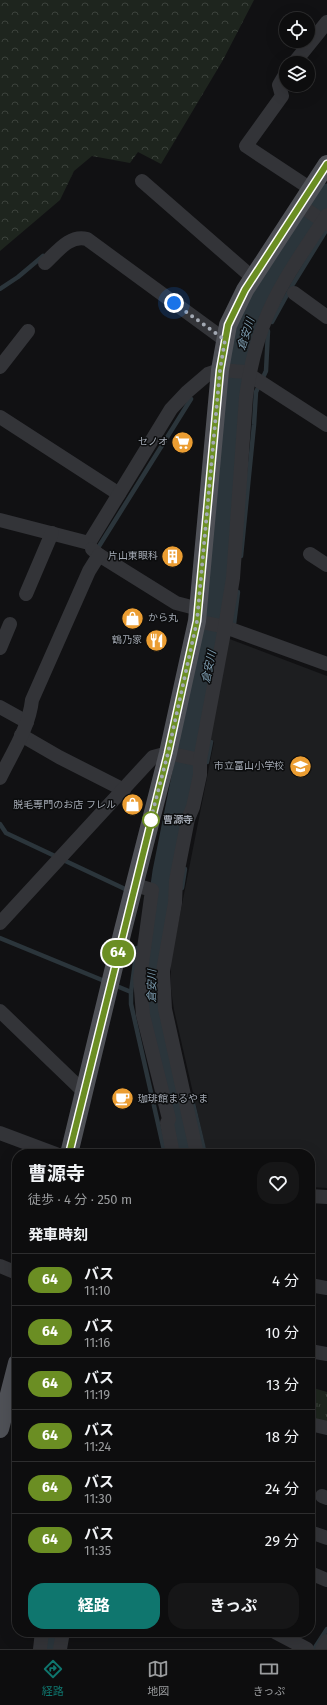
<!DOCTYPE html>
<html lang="ja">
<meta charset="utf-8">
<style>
:root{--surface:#0d0d0e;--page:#161617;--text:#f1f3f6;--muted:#9a9c9e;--line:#2d2d2e;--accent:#0f766e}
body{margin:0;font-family:"Fira Sans","Noto Sans JP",sans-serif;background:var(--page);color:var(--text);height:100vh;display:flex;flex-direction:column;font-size:15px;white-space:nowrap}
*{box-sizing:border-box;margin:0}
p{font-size:13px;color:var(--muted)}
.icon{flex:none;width:22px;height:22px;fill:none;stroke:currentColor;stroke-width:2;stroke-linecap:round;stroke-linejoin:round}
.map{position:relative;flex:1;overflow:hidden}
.sheet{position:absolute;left:12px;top:1149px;width:303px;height:488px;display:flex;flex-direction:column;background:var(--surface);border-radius:16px;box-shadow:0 4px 16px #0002,0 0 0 1px var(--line)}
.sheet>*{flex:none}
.badge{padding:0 8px;border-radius:13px;font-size:14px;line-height:26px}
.buttons{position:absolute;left:279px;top:12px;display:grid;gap:8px}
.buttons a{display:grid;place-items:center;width:36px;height:36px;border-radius:50%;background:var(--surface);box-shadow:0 4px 16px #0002,0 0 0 1px var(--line);font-size:20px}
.you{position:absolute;width:20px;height:20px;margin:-10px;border:3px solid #fff;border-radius:50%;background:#1a73e8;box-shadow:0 0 0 6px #1a73e833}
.map>.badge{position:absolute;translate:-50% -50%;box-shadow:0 0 0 2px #fff}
h2{padding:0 16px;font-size:15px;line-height:36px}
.round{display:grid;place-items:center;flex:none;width:42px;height:42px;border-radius:16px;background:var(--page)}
.head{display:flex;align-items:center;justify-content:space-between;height:68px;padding:0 16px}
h1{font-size:19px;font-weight:700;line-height:30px}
.action{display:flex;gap:8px;margin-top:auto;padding:8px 16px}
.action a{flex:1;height:46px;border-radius:16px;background:var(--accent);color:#fff;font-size:16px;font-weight:700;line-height:46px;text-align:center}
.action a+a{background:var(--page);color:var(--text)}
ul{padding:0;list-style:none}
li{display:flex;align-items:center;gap:12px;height:52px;padding:0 16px;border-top:1px solid var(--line)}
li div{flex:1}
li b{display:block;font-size:15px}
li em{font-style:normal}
li .badge{min-width:44px;font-weight:700;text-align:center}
.menu{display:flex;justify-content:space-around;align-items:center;height:56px;border-top:1px solid var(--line);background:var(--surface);font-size:11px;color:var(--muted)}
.menu a{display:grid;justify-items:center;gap:2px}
.menu .current{color:var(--accent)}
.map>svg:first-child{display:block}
.built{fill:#1d1e20}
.grass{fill:url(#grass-tufts)}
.forest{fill:url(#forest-crowns)}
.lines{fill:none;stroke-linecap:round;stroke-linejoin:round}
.stream{stroke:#2b353b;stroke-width:4.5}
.river{stroke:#2b353b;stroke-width:27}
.minor{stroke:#333438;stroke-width:14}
.major{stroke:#4f5157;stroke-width:18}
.line-casing{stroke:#fff;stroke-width:9}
.line{stroke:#6b8e23;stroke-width:6}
.walk{stroke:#a3a9b3;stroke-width:4;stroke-dasharray:0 7.2}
.stop-dot{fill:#fff;stroke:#6b8e23;stroke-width:2}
.labels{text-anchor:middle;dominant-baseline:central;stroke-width:3;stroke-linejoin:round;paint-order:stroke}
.poi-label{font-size:10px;fill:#a3a9b3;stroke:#0c0d0e;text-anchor:end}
.stop-label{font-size:10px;font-weight:bold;fill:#a3a9b3;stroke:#0c0d0e;text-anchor:start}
.water-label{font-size:11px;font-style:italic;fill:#7b9aad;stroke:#0c0d0e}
</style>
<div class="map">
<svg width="327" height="1649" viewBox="0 0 327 1649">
<defs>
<pattern id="grass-tufts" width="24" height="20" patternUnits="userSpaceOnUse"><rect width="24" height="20" fill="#1e251e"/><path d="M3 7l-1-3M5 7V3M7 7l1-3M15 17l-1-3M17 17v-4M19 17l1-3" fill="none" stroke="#3c423c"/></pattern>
<pattern id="forest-crowns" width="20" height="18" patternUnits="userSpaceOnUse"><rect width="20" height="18" fill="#1e251e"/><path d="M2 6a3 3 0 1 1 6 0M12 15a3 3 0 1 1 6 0" fill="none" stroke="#3c423c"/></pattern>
</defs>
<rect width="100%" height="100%" fill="#111113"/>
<path class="built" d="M227,638L327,676V1188L310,1187V1154H207L174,1010L171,989V960L214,742L206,740Z"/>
<path class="grass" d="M310,1387L327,1392V1423L310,1419Z"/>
<path class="forest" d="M0,0H254L223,60L161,164L138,152L130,163L92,156L74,171L60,200L0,251Z"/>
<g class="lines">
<g class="stream">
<path d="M0,289L18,277L43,256"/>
<path d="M272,322L293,284L327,229"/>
<path d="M96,551L191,399"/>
<path d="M241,556L254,425L256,392L266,371L268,331"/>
<path d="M234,624L238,592"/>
<path d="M207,762L211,742"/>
<path d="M0,824L6,833L125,889"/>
<path d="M182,888L185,869"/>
<path d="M0,938L102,980"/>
<path d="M137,948L131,992V1004L164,1150"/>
<path d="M119,987L131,992"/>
<path d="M191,1095L205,1154"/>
<path d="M314,1649L327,1629"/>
</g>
<g class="river">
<path d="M185,1154L151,1005V976L166,872L202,692L215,635L240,349L255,307L288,252L327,197"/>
<path d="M49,1649L52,1632"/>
</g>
<g class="minor">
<path d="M294,63L327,22"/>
<path d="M286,73L279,85L282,96L246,146L311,189"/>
<path d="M142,181L253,278"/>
<path d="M300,205L327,224"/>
<path d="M45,263C57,252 70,234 87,239L225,340"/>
<path d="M294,293L327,317"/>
<path d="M0,367L28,331"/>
<path d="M0,417L119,494"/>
<path d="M0,520L89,543L171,409L187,392L208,374L220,370L245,372L327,425"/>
<path d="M92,549L99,555L176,603L199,609"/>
<path d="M310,554L327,565"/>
<path d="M26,594L52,533"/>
<path d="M197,621L225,627L327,664"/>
<path d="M0,648L10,624"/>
<path d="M0,707L27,722"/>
<path d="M21,735L59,757L124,790"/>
<path d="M0,778C12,753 29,728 32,700L89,571L99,555"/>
<path d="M135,885L152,890L140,978L143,1015L169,1119L167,1123L173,1154"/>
<path d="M0,923L153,757L168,753L200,760"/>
<path d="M0,1011L84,1092"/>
<path d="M0,1133L56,1154"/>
<path d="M197,1154L165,1009L163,971L175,903L176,880L188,819L193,807L200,775V760L225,627L233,578L246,397C250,367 257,337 270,309C285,276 307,246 327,215"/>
<path d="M310,1196L327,1197"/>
<path d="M0,1266L17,1273"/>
<path d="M310,1285L327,1288"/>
<path d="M310,1351L327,1354"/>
<path d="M310,1424L327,1428"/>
<path d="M322,1496L327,1498"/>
<path d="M310,1532L327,1538"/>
<path d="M310,1573L327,1580"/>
<path d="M275,1632L307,1649"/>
<path d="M40,1649L42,1632"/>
<path d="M60,1649L63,1632"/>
<path d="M322,1649L327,1641"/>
</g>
<g class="major">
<path d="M69,1154L123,930L168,753L197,621L220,370L228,325L245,290L327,164"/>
<path d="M0,1429L17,1363"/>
</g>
</g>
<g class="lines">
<defs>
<path id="line" d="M69,1154L168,753L197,621L220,370L228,325L245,290L327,164"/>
</defs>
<use href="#line" class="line-casing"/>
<use href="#line" class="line"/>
<path class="walk" d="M151,820L149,826L168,753L197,621L220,370L225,340L174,303"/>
</g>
<defs>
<symbol id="supermarket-disc" viewBox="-11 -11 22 22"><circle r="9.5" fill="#eb9d32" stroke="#0c0d0e"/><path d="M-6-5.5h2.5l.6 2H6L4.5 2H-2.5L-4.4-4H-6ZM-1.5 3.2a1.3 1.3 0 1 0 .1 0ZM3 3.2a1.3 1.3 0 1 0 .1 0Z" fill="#fff"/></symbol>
<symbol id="building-disc" viewBox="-11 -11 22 22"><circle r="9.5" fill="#eb9d32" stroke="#0c0d0e"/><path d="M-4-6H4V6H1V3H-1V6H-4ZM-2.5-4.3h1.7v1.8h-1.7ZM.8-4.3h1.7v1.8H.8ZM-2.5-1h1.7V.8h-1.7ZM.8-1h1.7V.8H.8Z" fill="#fff"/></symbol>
<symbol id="shop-disc" viewBox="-11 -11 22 22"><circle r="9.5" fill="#eb9d32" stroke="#0c0d0e"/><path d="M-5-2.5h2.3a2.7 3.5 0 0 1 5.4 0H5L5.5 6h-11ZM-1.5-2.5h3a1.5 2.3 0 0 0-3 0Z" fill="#fff"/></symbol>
<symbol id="restaurant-disc" viewBox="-11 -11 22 22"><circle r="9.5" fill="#eb9d32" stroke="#0c0d0e"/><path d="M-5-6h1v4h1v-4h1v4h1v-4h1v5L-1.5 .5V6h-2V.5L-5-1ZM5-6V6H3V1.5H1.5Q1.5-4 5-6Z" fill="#fff"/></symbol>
<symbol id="school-disc" viewBox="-11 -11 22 22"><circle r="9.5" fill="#eb9d32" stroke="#0c0d0e"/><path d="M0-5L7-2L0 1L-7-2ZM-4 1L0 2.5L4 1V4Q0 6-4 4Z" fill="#fff"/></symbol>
<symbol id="cafe-disc" viewBox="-11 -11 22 22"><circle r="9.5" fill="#eb9d32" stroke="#0c0d0e"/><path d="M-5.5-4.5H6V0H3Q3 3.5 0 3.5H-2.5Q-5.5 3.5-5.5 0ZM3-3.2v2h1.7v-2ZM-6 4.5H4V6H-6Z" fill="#fff"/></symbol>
</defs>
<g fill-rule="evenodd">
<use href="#supermarket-disc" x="170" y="430" width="25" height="25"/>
<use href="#building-disc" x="160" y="544" width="25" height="25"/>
<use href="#shop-disc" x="120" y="606" width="25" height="25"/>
<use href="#restaurant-disc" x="144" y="628" width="25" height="25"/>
<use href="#school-disc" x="288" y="754" width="25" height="25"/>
<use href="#shop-disc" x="120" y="792" width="25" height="25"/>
<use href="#cafe-disc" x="110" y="1086" width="25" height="25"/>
</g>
<circle class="stop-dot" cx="151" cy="820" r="8"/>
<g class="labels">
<g class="poi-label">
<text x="168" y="442">セノオ</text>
<text x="158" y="556">片山東眼科</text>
<text x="148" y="618" text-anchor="start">から丸</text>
<text x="142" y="640">鶴乃家</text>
<text x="284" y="766">市立富山小学校</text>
<text x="116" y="805">脱毛専門のお店 フレル</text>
<text x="138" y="1099" text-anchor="start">珈琲館まるやま</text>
</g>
<g class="stop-label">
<text x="163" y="820">曹源寺</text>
</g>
<g class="water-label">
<text transform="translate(246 334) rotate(-72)">倉安川</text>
<text transform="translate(209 667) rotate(-78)">倉安川</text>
<text transform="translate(152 986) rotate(-89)">倉安川</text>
</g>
</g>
</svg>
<div class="buttons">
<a><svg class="icon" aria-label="locate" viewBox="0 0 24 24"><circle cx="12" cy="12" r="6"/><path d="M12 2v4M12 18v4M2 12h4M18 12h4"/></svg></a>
<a><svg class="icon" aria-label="layers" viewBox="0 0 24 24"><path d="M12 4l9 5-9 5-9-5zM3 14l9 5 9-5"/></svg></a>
</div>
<div class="you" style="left:174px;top:303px"></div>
<b class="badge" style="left:118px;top:953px;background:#6b8e23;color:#fff">64</b>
<section class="sheet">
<div class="head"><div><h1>曹源寺</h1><p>徒歩 · 4 分 · 250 m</p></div><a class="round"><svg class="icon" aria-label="heart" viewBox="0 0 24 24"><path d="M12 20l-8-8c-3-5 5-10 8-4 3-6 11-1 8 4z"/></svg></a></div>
<h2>発車時刻</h2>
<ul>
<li><span class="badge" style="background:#6b8e23;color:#fff">64</span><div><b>バス</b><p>11:10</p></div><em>4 分</em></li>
<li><span class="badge" style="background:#6b8e23;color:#fff">64</span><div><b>バス</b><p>11:16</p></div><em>10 分</em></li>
<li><span class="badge" style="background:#6b8e23;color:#fff">64</span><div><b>バス</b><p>11:19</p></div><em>13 分</em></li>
<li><span class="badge" style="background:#6b8e23;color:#fff">64</span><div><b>バス</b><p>11:24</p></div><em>18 分</em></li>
<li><span class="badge" style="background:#6b8e23;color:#fff">64</span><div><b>バス</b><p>11:30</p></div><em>24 分</em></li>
<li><span class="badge" style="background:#6b8e23;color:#fff">64</span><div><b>バス</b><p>11:35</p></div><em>29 分</em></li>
</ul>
<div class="action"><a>経路</a><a>きっぷ</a></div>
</section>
</div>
<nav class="menu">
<a class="current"><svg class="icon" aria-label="directions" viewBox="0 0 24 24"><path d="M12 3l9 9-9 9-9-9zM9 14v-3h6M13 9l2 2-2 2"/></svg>経路</a>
<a><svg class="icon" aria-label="map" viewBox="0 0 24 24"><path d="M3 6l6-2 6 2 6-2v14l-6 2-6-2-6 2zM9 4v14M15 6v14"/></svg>地図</a>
<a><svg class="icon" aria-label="tickets" viewBox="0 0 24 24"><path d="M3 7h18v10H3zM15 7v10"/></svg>きっぷ</a>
</nav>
